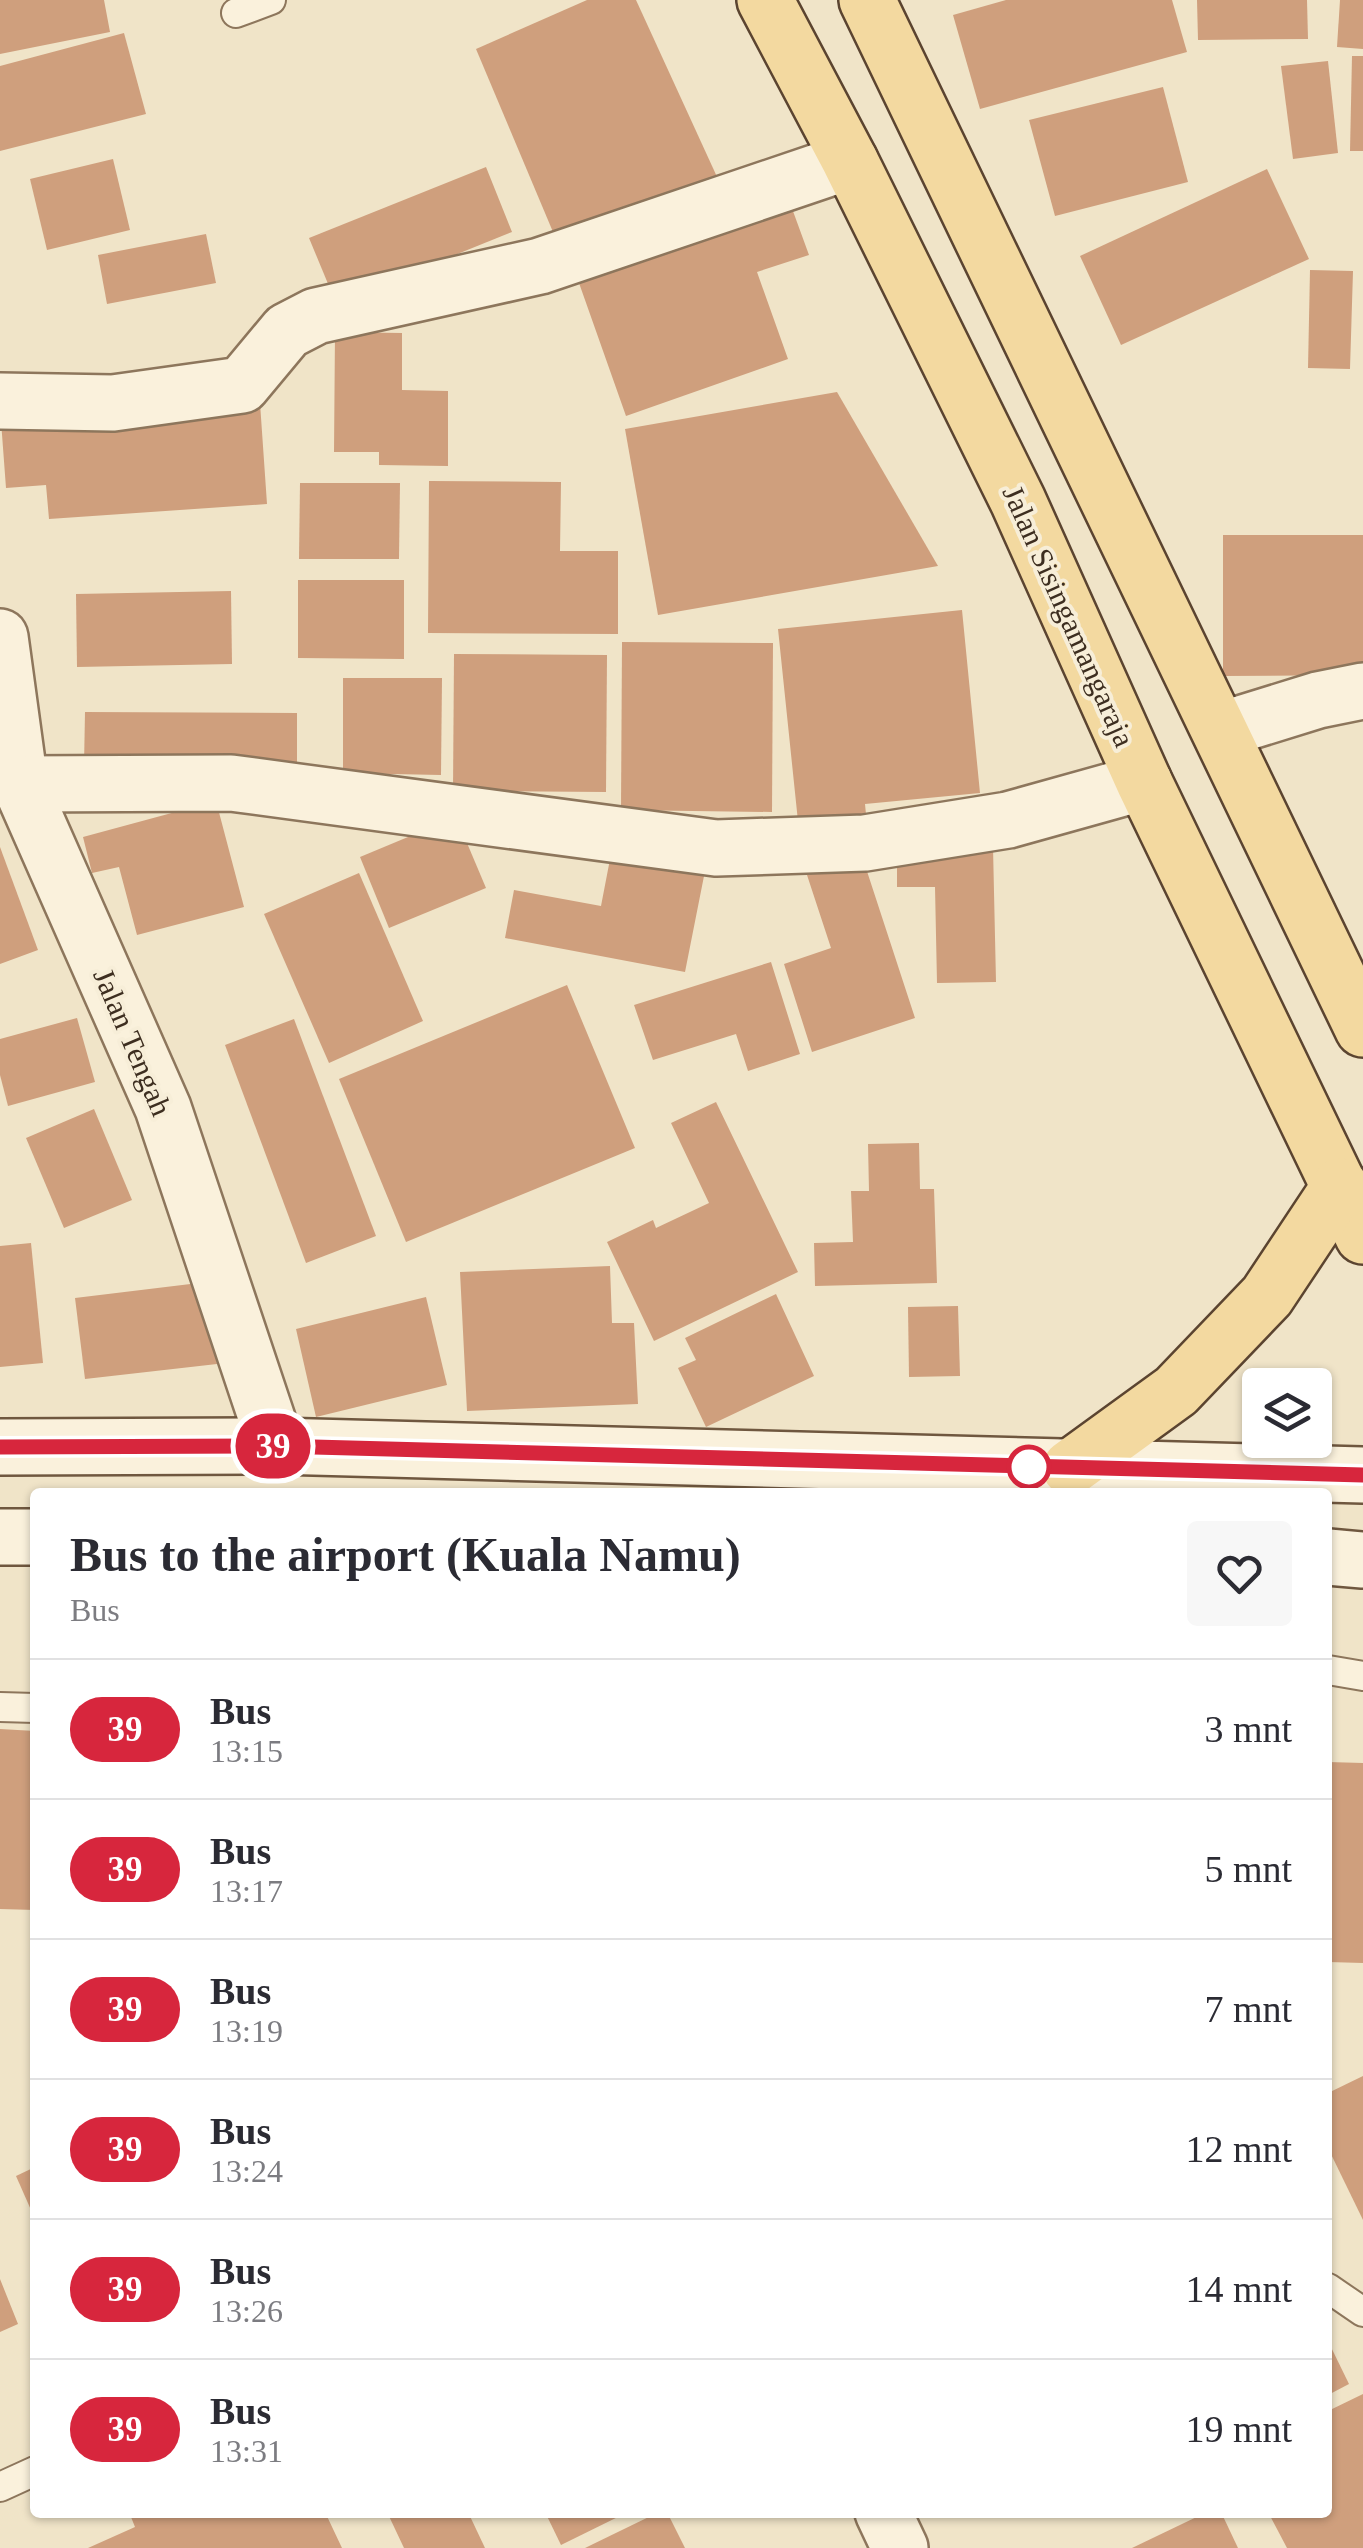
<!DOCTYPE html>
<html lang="id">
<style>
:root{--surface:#fff;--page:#f7f7f7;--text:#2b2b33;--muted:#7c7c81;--line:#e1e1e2}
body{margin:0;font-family:"Times New Roman",serif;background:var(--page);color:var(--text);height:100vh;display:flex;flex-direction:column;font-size:38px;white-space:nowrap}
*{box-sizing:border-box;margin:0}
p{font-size:32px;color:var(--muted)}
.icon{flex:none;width:55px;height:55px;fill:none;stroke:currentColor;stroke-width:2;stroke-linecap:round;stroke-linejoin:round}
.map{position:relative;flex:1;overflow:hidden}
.details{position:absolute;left:30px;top:1488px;width:1302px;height:1030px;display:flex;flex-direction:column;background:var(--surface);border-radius:10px;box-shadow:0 2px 8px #0004}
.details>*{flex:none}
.badge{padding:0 20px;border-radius:32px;font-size:35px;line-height:65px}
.controls{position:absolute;left:1242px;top:1368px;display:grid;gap:20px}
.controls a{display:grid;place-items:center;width:90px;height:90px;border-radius:10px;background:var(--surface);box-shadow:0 2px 8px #0004;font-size:50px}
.map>.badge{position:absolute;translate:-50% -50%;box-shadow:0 0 0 5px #fff}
.round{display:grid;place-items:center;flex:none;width:105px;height:105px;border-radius:10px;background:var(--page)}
.overview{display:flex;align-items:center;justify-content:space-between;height:170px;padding:0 40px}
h1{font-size:48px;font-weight:600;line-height:75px}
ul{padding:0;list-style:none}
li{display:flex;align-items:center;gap:30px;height:140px;padding:0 40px;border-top:2px solid var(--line)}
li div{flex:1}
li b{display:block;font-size:38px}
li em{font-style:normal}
li .badge{min-width:110px;font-weight:700;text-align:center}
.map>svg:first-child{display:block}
.building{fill:#cf9f7d}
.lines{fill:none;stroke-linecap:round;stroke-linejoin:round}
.service-casing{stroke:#8d765c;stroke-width:32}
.minor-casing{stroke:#8d765c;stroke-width:60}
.secondary-casing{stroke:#6f573f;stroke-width:60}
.primary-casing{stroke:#5b4430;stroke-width:60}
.service{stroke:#faf1dc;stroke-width:28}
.minor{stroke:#faf1dc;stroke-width:55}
.secondary{stroke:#faf1dc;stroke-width:55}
.primary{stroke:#f3d9a0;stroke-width:55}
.line-casing{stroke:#fff;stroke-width:22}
.line{stroke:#d7263d;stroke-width:15}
.stop-dot{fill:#fff;stroke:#d7263d;stroke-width:5}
.labels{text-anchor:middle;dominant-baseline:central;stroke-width:8;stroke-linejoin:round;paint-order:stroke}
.street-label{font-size:30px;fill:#3d2e20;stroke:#f7eed8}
</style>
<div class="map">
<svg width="1363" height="2548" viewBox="0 0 1363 2548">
<rect width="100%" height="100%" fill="#f0e4c8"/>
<g class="building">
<path d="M0,0H104L110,32L0,54Z"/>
<path d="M587,0H636L718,179L561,251L476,49Z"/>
<path d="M1006,0H1172L1187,52L980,109L953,15Z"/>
<path d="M1197,0H1307L1308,39L1198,40Z"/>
<path d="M1340,0H1363V49L1337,47Z"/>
<path d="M124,33L146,114L0,151V66Z"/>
<path d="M1352,56H1363V151H1350Z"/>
<path d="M1328,61L1338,153L1293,159L1281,66Z"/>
<path d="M1163,87L1188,182L1055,216L1029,120Z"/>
<path d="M113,159L130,230L47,250L30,179Z"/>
<path d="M486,167L512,232L336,303L309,238Z"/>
<path d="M1267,169L1309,259L1121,345L1080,256Z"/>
<path d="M786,192L809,255L757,272L788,359L626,416L573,266Z"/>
<path d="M206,234L216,283L107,304L98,255Z"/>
<path d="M1310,270L1353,271L1350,369L1308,368Z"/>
<path d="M335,332L402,333V390L448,391V466L379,465V452H334Z"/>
<path d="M837,392L938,566L658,615L625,429Z"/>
<path d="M260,403L267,504L49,519L46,485L6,488L1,421Z"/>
<path d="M429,481L561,482L560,551H618V634L428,633Z"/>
<path d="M300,483H400L399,559H299Z"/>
<path d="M1223,535H1363V675L1223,676Z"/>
<path d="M298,580H404V659L298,658Z"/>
<path d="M231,591L232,664L77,667L76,594Z"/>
<path d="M962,610L980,793L865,804L867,825L799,831L778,629Z"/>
<path d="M622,642L773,643L772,812L621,810Z"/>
<path d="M454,654L607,655L606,792L453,791Z"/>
<path d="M343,678H442L441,775L343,773Z"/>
<path d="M85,712L297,713V767L84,766Z"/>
<path d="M216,801L244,907L137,935L119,867L92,873L83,837Z"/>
<path d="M456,817L486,888L389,928L360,857Z"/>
<path d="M0,847L38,950L0,964Z"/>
<path d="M993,847L996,982L937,983L935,887H897V850Z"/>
<path d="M611,854L705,871L685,972L505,938L514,890L601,906Z"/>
<path d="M862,856L915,1018L812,1052L784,964L831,948L807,875Z"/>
<path d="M359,873L423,1021L329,1063L264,914Z"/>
<path d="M771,962L800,1054L748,1071L736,1034L653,1060L634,1005Z"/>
<path d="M567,985L635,1148L406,1242L339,1079Z"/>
<path d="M77,1018L95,1082L8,1106L0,1075V1039Z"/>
<path d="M294,1019L376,1236L306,1263L225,1045Z"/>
<path d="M716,1102L798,1272L654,1341L607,1242L653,1220L656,1228L709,1203L671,1123Z"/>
<path d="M94,1109L132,1200L64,1228L26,1138Z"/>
<path d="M919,1143L920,1189H934L937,1283L815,1286L814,1243L853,1242L851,1191H869L868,1144Z"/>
<path d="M31,1243L43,1363L0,1367V1246Z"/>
<path d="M610,1266L612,1323H634L638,1404L467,1411L460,1272Z"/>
<path d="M207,1282L217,1364L85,1379L75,1298Z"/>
<path d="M776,1294L814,1376L706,1427L678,1368L696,1360L685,1338Z"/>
<path d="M426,1297L447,1385L316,1417L296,1329Z"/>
<path d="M958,1306L960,1376L909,1377L908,1307Z"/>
<path d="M0,1729L35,1731V1910L0,1909Z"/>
<path d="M1328,1762L1363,1763V1963L1328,1962Z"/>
<path d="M1363,2076V2220L1328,2148V2093Z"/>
<path d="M35,2167V2219L16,2176Z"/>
<path d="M0,2279L18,2324L0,2332Z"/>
<path d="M1328,2341L1349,2384L1328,2395Z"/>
<path d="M1363,2394V2548H1287L1268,2512H1328V2411Z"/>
<path d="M129,2512H325L342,2548H88L135,2527Z"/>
<path d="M387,2512H468L485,2548H404Z"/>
<path d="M545,2512H628L561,2545Z"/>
<path d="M659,2512H667L685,2548H585Z"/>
<path d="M1207,2512H1221L1238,2548H1132Z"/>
</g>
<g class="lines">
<defs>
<g id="service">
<path d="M236,13L271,0"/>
<path d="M1328,1670L1363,1676"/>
<path d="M0,1707L35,1708"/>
<path d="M1328,2288L1363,2312"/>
<path d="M0,2487L35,2471"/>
</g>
<g id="minor">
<path d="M0,401L113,403L242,385L287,331L316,316L540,266L850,161"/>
<path d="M0,637L20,784L163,1108L276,1446"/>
<path d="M1221,730L1318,700L1363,691"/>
<path d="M20,784L231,783L716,848L865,843L1008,820L1144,782"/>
<path d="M883,2512L900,2548"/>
</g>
<g id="secondary">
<path d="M0,1447L276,1446L1363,1475"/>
<path d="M0,1537H35"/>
<path d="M1328,1557L1363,1560"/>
</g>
<g id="primary">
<path d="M765,0L850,161L1018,501L1144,782L1363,1236"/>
<path d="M867,0L1363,1029"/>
<path d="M1070,1468L1176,1391L1267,1296L1340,1186"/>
</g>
</defs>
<use href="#service" class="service-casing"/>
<use href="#minor" class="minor-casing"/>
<use href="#secondary" class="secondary-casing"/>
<use href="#primary" class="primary-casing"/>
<use href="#service" class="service"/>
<use href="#minor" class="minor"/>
<use href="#secondary" class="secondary"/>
<use href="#primary" class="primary"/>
</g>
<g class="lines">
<defs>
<path id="line" d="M0,1447L276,1446L1363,1475"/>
</defs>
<use href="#line" class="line-casing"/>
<use href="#line" class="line"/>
</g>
<circle class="stop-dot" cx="1029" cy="1467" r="20"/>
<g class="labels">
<g class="street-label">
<text transform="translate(1069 616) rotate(66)">Jalan Sisingamangaraja</text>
<text transform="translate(133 1042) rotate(67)">Jalan Tengah</text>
</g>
</g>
</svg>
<div class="controls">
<a><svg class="icon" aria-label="layers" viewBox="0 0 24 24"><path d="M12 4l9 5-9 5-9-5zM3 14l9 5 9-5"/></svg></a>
</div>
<b class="badge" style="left:273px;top:1446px;background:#d7263d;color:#fff">39</b>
<section class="details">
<div class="overview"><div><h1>Bus to the airport (Kuala Namu)</h1><p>Bus</p></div><a class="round"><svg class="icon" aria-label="heart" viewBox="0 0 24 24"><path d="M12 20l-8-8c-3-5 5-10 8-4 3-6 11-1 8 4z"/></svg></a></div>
<ul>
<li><span class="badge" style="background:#d7263d;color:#fff">39</span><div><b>Bus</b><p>13:15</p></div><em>3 mnt</em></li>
<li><span class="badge" style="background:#d7263d;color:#fff">39</span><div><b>Bus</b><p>13:17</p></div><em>5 mnt</em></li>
<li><span class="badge" style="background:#d7263d;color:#fff">39</span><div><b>Bus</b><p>13:19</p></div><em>7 mnt</em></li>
<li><span class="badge" style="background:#d7263d;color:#fff">39</span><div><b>Bus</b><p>13:24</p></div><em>12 mnt</em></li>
<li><span class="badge" style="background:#d7263d;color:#fff">39</span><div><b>Bus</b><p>13:26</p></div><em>14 mnt</em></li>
<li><span class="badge" style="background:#d7263d;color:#fff">39</span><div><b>Bus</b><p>13:31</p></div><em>19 mnt</em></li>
</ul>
</section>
</div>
